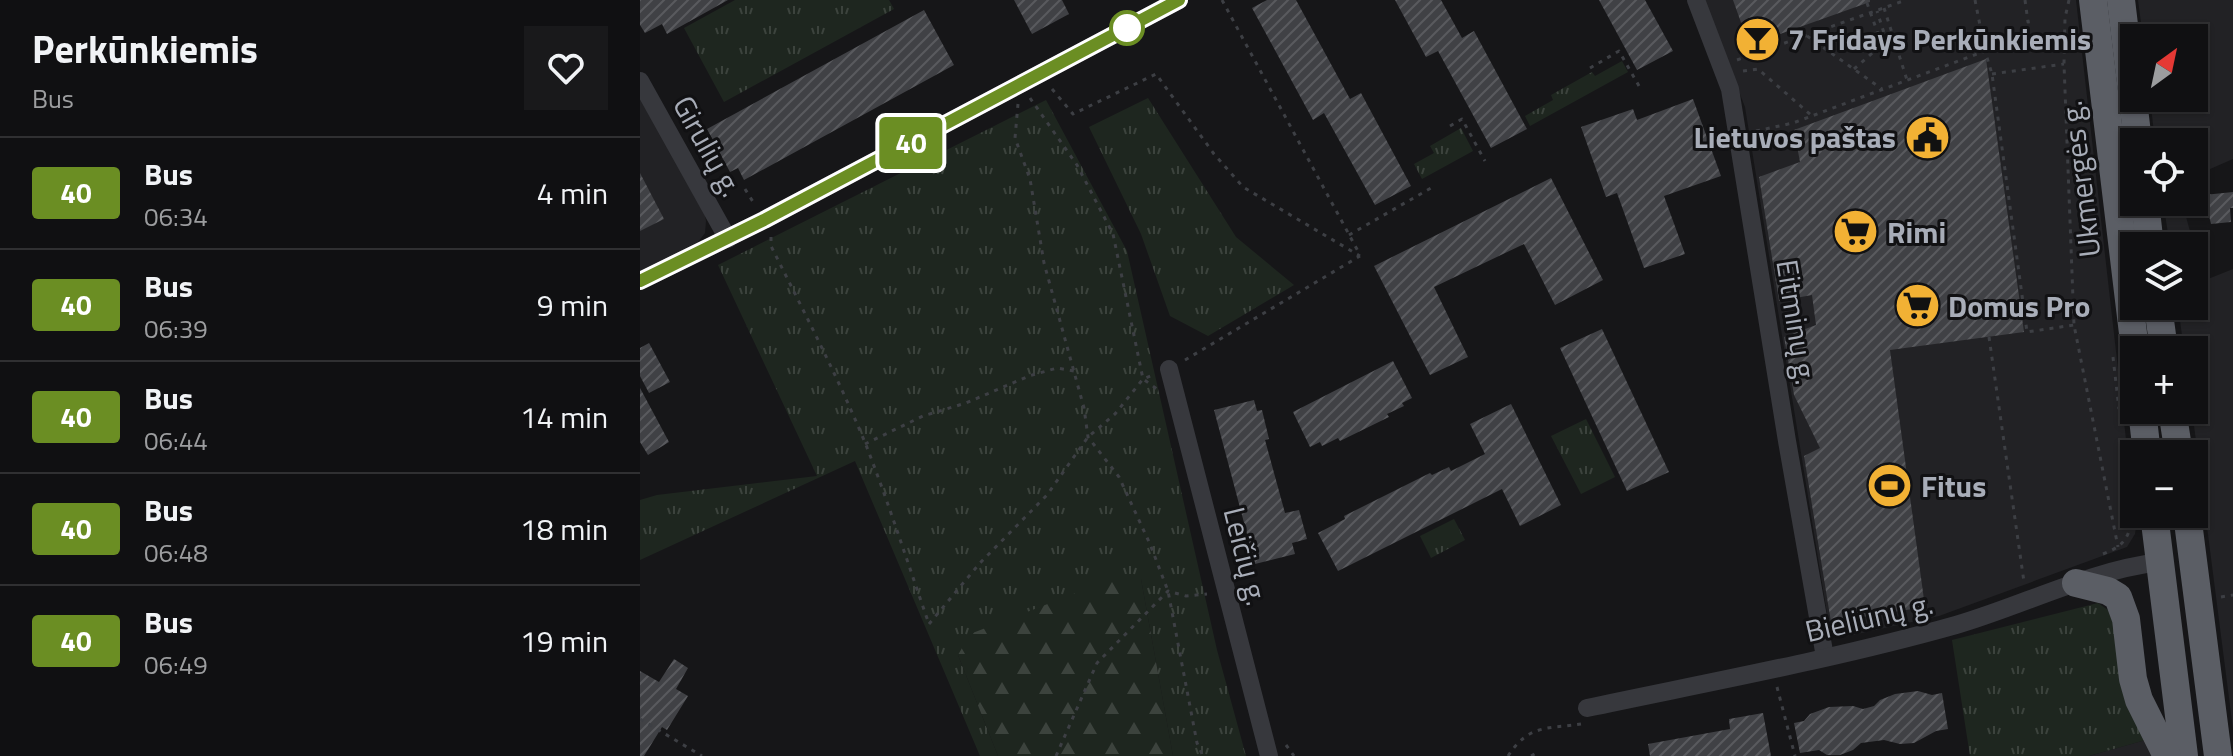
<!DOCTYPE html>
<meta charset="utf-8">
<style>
:root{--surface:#101012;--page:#19191b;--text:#f1f3f6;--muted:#9c9d9f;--line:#303032}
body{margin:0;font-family:"Titillium Web",sans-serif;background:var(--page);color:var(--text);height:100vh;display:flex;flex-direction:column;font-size:30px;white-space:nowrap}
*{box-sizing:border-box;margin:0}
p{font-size:26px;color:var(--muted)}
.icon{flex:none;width:44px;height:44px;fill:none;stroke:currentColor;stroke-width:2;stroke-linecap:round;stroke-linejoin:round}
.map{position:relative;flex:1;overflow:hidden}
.side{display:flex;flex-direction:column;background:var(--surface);width:640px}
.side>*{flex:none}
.badge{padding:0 16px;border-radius:6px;font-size:28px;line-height:52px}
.needle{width:52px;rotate:33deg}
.tools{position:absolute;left:1480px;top:24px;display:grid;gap:16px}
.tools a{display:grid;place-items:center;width:88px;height:88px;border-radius:0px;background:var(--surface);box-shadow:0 2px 6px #0004,0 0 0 2px var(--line);font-size:40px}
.map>.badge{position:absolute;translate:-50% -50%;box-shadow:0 0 0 4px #fff}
.round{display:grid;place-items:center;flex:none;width:84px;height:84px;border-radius:0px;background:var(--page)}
.summary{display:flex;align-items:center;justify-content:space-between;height:136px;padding:0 32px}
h1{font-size:38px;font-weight:700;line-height:60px}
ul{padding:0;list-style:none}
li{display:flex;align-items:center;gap:24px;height:112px;padding:0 32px;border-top:2px solid var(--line)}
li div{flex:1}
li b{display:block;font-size:30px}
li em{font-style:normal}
li .badge{min-width:88px;font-weight:700;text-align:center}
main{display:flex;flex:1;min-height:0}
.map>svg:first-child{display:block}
.built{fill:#222225}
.grass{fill:url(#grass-tufts)}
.forest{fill:url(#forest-firs)}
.building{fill:url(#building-hatch)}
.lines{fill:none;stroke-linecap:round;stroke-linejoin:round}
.path{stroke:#3d3f44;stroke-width:3;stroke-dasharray:4 6;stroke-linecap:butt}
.minor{stroke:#37383d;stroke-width:18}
.trunk{stroke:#5b5e65;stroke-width:28}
.path-bridge{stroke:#3d3f44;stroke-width:3;stroke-dasharray:4 6;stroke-linecap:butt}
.line-casing{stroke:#fff;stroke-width:18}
.line{stroke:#6b8e23;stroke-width:12}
.stop-dot{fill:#fff;stroke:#6b8e23;stroke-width:4}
.labels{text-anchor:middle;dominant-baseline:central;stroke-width:6;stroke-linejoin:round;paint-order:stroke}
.poi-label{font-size:30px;font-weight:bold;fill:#a8adb8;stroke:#111113;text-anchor:start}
.street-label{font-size:30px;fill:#a8adb8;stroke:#111113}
</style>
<main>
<section class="side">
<div class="summary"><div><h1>Perkūnkiemis</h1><p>Bus</p></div><a class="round"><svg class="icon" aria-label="heart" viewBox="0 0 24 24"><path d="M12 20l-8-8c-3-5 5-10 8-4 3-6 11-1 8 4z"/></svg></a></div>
<ul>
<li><span class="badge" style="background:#6b8e23;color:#fff">40</span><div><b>Bus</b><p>06:34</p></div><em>4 min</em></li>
<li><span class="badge" style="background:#6b8e23;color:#fff">40</span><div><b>Bus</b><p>06:39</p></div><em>9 min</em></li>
<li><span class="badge" style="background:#6b8e23;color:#fff">40</span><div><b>Bus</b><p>06:44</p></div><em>14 min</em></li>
<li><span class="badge" style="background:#6b8e23;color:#fff">40</span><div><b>Bus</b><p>06:48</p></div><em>18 min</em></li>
<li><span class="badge" style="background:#6b8e23;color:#fff">40</span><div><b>Bus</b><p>06:49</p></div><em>19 min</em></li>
</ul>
</section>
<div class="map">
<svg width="1593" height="756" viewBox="0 0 1593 756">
<defs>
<pattern id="grass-tufts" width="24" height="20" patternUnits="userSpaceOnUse" patternTransform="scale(2)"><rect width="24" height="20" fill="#1e261f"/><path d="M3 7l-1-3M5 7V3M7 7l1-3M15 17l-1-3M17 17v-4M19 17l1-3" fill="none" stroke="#3c433d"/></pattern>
<pattern id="forest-firs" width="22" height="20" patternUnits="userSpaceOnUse" patternTransform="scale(2)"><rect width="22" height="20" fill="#1e261f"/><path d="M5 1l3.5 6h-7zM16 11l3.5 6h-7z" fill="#3c433d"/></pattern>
<pattern id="building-hatch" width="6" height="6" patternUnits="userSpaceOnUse" patternTransform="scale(2)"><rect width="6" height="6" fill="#404145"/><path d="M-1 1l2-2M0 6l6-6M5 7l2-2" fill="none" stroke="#595a5e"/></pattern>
</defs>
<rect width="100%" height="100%" fill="#161618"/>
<g class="built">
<path d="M1063,0H1436L1496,527L1495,534L1487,547L1299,616L1204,637L1190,632L1105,107Z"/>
<path d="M1498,0H1593V159L1554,176V142H1515L1510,98H1554V38H1503Z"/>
<path d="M0,94L64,210L66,221L65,233L58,242L0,272Z"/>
<path d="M1523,202H1542L1554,246H1530Z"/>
<path d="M1554,247L1563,281L1593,269V729L1552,410H1554V350H1544L1538,306H1554Z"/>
<path d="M1509,739L1516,756H1449Z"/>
</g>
<g class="grass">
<path d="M95,0H249L254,9L84,102L44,28Z"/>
<path d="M982,61L988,72L890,126L885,116L913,100L911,95L952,72L955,76Z"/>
<path d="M508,98L596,237L654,285L568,336L530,316L501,234L449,127Z"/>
<path d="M406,100L487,251L577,650L606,756H533L501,579L318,655L358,756H340L215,461L0,560V500L17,495L177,476L78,265Z"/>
<path d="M821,128L833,151L782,179L774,164L794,153L790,146Z"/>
<path d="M946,419L975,477L941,494L911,436Z"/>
<path d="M814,519L825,540L791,558L780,536Z"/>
<path d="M1458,603L1475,615L1509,739L1449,756H1330L1312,640Z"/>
</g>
<path class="forest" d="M485,574L501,579L533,756H358L318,655L330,634Z"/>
<g class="building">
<path d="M0,0H88L27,34L22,24L5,33L0,25Z"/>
<path d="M374,0H422L429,14L392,34Z"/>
<path d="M627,0H656L710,99L721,93L771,186L735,205L684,113L673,120L612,8Z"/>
<path d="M755,0H801L822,38L834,31L887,129L851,148L798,51L786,57Z"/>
<path d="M959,0H1005L1033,51L997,70Z"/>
<path d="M1093,0H1230V2L1109,45Z"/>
<path d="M284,10L314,65L104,180L98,168L90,172L67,129Z"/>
<path d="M1346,59L1384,332L1250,350L1285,607L1191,622L1164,456L1180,448L1154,395L1144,337L1176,325L1172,295L1139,301L1119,177L1160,162L1154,130Z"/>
<path d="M1053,99L1081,176L1024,196L1045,254L1004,268L977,193L966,197L941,127L993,109L997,120Z"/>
<path d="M0,173L24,219L0,231Z"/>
<path d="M911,178L963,280L915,305L884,244L794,287L828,357L790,375L734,266Z"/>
<path d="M1593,192V208H1590L1591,222L1571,224L1564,195Z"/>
<path d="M962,329L1029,472L987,491L920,348Z"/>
<path d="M9,343L30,382L9,393L0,376V348Z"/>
<path d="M753,361L772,398L762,403L764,406L747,414L749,417L700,441L698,438L682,446L680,442L670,447L653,412Z"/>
<path d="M0,388L29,442L8,455L0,442Z"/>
<path d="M614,400L617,411L622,410L629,439L625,440L645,513L659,510L667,539L652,543L655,554L615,564L574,410Z"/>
<path d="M871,404L921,505L880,526L862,489L698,571L678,533L705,519L704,516L790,473L792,475L809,467L811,471L845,454L830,424Z"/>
<path d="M34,659L48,668L36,689L48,696L27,730L22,727L4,756H0V671L19,682Z"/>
<path d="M1278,691L1292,695L1302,693L1308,729L1296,731L1274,743L1260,744L1244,740L1221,743L1213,750L1200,755H1187L1179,750L1160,753L1154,723L1164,721L1170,714L1189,707L1213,706L1223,709L1234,706L1240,700L1255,694Z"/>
<path d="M1123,713L1131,756H1010L1008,744L1090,729L1089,719Z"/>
</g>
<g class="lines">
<g class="path">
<path d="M582,0L719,253"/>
<path d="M1335,0L1345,51"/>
<path d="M1385,0L1388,22L1395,21"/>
<path d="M1429,0L1425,18L1424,64L1434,325L1478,547"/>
<path d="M1244,8L1267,80"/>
<path d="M1167,36L1242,89"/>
<path d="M1097,60L1266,0"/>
<path d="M950,68L979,51L999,86"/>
<path d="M1214,69L1253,35"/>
<path d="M1103,71L1118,69L1171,115"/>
<path d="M1352,74L1424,64"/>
<path d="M412,89L433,114L516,74L574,154L603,187L720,256"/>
<path d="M390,98L437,165L473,234L503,379L517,389"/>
<path d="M378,104L375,138L390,179L404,263L444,408L448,437L479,477L510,544L528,591L557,743L563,756"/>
<path d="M810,126L822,119L845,161"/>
<path d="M1116,131L1153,123L1345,51L1352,74L1387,332L1434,325"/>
<path d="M105,189L115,205"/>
<path d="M709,235L791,188"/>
<path d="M131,237V246C164,312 198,377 226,445C249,504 268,564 289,624"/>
<path d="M1349,337L1384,582"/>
<path d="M1473,357L1479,409"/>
<path d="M545,360L720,256"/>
<path d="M225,444L283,416L326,403L389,376L417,368L434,371"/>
<path d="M1483,457L1490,513"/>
<path d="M1463,554C1480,547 1487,542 1491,524"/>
<path d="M1581,597L1593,595"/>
<path d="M289,624L340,563L407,495L448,437L475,414L503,379L513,375"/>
<path d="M1137,687L1155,756"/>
<path d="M0,719L62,756"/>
<path d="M646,745L654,756"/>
<path d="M416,756L457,663L528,591L546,596L567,594"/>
<path d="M868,756C889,724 907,729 941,724"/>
<path d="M891,756L898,752"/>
</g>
<g class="minor">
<path d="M1056,0L1090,89L1147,441L1185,657"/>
<path d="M0,81L88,239"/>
<path d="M0,281L124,220L539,0"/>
<path d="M529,369L629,756"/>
<path d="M947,708C1070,682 1195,659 1316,625C1384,605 1449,571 1519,562"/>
</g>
<g class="trunk">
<path d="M1453,0L1495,350"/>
<path d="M1481,0L1498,142"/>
<path d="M1505,202L1510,246"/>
<path d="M1518,306L1524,350"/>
<path d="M1502,410L1507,454"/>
<path d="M1532,410L1539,454"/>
<path d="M1514,514L1544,756"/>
<path d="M1547,514L1578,756"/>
<path d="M1436,583L1468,591L1478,597L1486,619L1493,679L1499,700L1527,756"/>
</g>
<path class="path-bridge" d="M1227,3L1238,34L1244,33L1237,11"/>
</g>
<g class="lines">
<defs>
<path id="line" d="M0,281L124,220L539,0"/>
</defs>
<use href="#line" class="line-casing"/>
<use href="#line" class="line"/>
</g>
<defs>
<symbol id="bar-disc" viewBox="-11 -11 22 22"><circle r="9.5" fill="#f2b134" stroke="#111113"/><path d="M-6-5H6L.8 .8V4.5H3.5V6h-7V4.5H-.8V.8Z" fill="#111"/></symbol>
<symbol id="civic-disc" viewBox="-11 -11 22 22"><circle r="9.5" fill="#f2b134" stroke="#111113"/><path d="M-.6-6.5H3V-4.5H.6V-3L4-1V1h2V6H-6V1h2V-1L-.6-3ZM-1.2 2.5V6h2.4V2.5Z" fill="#111"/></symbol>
<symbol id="supermarket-disc" viewBox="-11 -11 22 22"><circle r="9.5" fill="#f2b134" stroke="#111113"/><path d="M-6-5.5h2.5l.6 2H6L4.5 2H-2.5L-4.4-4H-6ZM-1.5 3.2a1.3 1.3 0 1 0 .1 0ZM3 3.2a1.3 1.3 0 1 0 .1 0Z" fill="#111"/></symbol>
<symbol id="stadium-disc" viewBox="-11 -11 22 22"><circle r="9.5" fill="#f2b134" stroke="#111113"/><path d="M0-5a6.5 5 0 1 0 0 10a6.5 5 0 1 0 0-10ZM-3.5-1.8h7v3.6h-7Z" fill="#111"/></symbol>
</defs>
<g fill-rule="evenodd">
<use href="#bar-disc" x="1092" y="14" width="51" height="51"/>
<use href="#civic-disc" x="1262" y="112" width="51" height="51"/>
<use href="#supermarket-disc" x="1190" y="206" width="51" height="51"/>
<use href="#supermarket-disc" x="1252" y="280" width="51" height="51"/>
<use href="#stadium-disc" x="1224" y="460" width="51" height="51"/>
</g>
<circle class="stop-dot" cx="487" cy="28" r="16"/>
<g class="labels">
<g class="poi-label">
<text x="1148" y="39">7 Fridays Perkūnkiemis</text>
<text x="1256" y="137" text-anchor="end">Lietuvos paštas</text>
<text x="1247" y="232">Rimi</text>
<text x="1308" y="306">Domus Pro</text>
<text x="1281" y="486">Fitus</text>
</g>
<g class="street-label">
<text transform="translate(68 146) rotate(61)">Girulių g.</text>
<text transform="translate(1440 179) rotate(-97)">Ukmergės g.</text>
<text transform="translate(1157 322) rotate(81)">Eitminų g.</text>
<text transform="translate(606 556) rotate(76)">Leičių g.</text>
<text transform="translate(1229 617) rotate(-13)">Bieliūnų g.</text>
</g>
</g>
</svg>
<div class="tools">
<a><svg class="needle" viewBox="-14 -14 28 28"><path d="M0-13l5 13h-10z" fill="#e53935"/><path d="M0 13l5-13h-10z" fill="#9c9d9f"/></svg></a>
<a><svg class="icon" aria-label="locate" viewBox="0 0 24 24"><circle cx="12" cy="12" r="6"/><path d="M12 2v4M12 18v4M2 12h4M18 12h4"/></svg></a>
<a><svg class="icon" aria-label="layers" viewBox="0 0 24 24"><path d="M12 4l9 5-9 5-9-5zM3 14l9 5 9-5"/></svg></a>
<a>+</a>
<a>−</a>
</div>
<b class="badge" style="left:271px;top:143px;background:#6b8e23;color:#fff">40</b>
</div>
</main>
